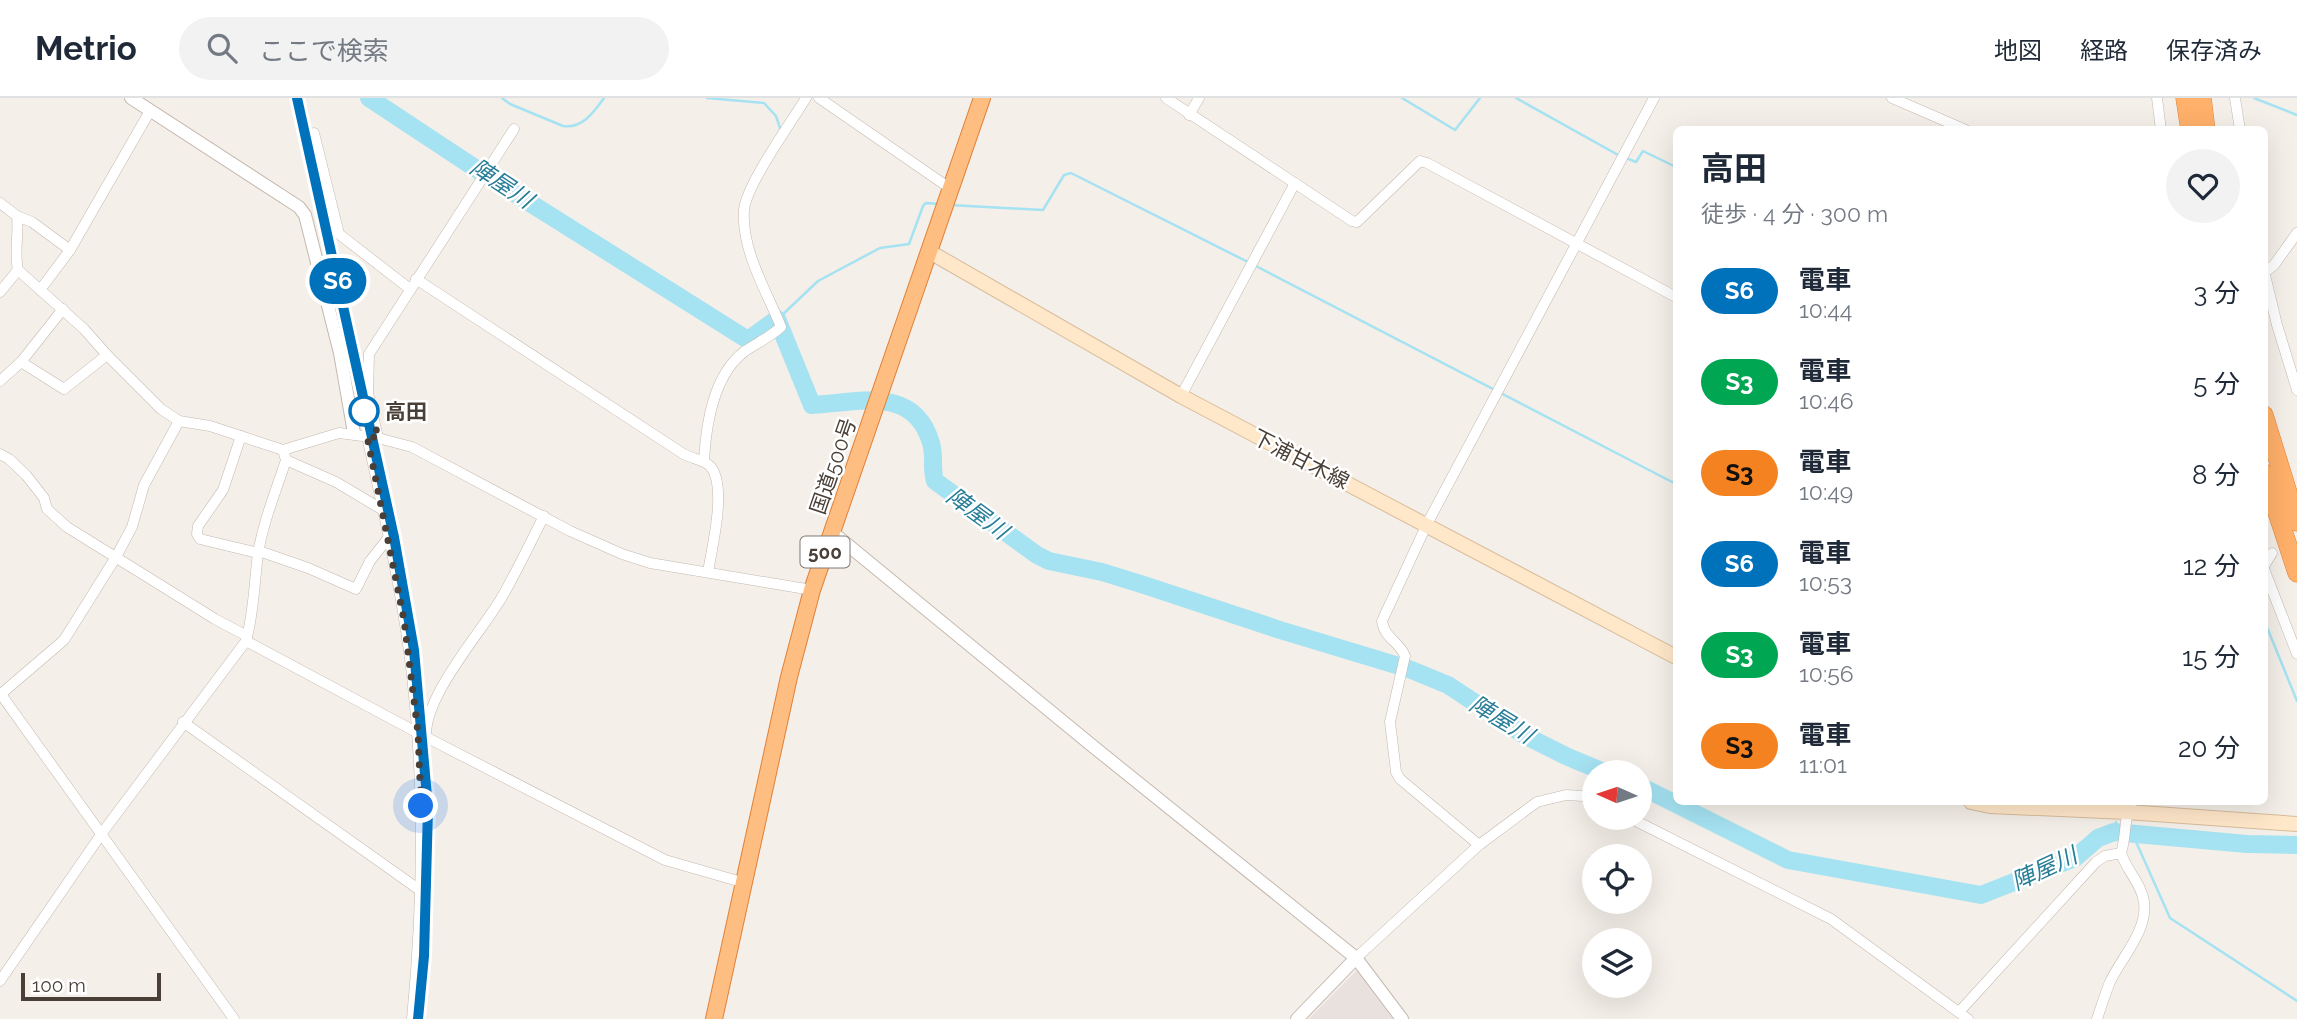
<!DOCTYPE html>
<html lang="ja">
<meta charset="utf-8">
<style>
:root{--surface:#fff;--page:#f2f2f3;--text:#1f2937;--muted:#747a83;--line:#e0e1e3}
body{margin:0;font-family:Raleway,"Noto Sans JP",sans-serif;background:var(--page);color:var(--text);height:100vh;display:flex;flex-direction:column;font-size:26px;white-space:nowrap}
*{box-sizing:border-box;margin:0}
p{font-size:23px;color:var(--muted)}
.icon{flex:none;width:38px;height:38px;fill:none;stroke:currentColor;stroke-width:2;stroke-linecap:round;stroke-linejoin:round}
.map{position:relative;flex:1;overflow:hidden}
.details{position:absolute;left:1673px;top:28px;width:595px;height:679px;display:flex;flex-direction:column;background:var(--surface);border-radius:10px;box-shadow:0 7px 28px #0002}
.details>*{flex:none}
.badge{padding:0 14px;border-radius:23px;font-size:24px;line-height:46px}
.needle{width:46px;rotate:273deg}
.fabs{position:absolute;left:1582px;top:662px;display:grid;gap:14px}
.fabs a{display:grid;place-items:center;width:70px;height:70px;border-radius:50%;background:var(--surface);box-shadow:0 7px 28px #0002;font-size:35px}
.scale{position:absolute;left:21px;bottom:18px;width:140px;box-sizing:border-box;padding-left:7px;border:4px solid #493f37;border-top:0;font-size:19px;line-height:24px;white-space:nowrap;color:#493f37;-webkit-text-stroke:5px #fff;paint-order:stroke}
.you{position:absolute;width:35px;height:35px;margin:-18px;border:5px solid #fff;border-radius:50%;background:#1a73e8;box-shadow:0 0 0 10px #1a73e833}
.map>.badge{position:absolute;translate:-50% -50%;box-shadow:0 0 0 4px #fff}
.round{display:grid;place-items:center;flex:none;width:74px;height:74px;border-radius:37px;background:var(--page)}
.headline{display:flex;align-items:center;justify-content:space-between;height:119px;padding:0 28px}
h1{font-size:33px;font-weight:700;line-height:52px}
ul{padding:0;list-style:none}
li{display:flex;align-items:center;gap:21px;height:91px;padding:0 28px}
li div{flex:1}
li b{display:block;font-size:26px}
li em{font-style:normal}
li .badge{min-width:77px;font-weight:700;text-align:center}
header{display:flex;align-items:center;gap:42px;box-sizing:border-box;height:98px;padding:0 35px;background:var(--surface);border-bottom:2px solid var(--line)}
header strong{font-size:33px}
nav{display:flex;gap:38px;margin-inline-start:auto;font-size:24px}
.search{width:490px;height:63px;background:var(--page);display:flex;align-items:center;gap:18px;box-sizing:border-box;padding:0 24px;border-radius:38px;color:var(--muted);font-size:26px}
.map>svg:first-child{display:block}
.industrial{fill:#e8e1de}
.lines{fill:none;stroke-linecap:round;stroke-linejoin:round}
.stream{stroke:#a5e2f2;stroke-width:2.5}
.river{stroke:#a5e2f2;stroke-width:18}
.minor-casing{stroke:#c4b8af;stroke-width:11}
.tertiary-casing{stroke:#c4b8af;stroke-width:14}
.secondary-casing{stroke:#d8bc9b;stroke-width:16}
.trunk-casing{stroke:#e08138;stroke-width:18}
.motorway-casing{stroke:#e08138;stroke-width:19}
.minor{stroke:#fff;stroke-width:10}
.tertiary{stroke:#fff;stroke-width:12}
.secondary{stroke:#ffe7c9;stroke-width:14}
.trunk{stroke:#ffbe81;stroke-width:16}
.motorway{stroke:#ffb06a;stroke-width:18}
.rail-casing{stroke:#989898;stroke-width:5}
.rail{stroke:#fff;stroke-width:2.5;stroke-dasharray:8;stroke-linecap:butt}
.line-casing{stroke:#fff;stroke-width:16}
.line{stroke:#0072bc;stroke-width:10}
.walk{stroke:#493f37;stroke-width:7;stroke-dasharray:0 12.6}
.stop-dot{fill:#fff;stroke:#0072bc;stroke-width:3.5}
.labels{text-anchor:middle;dominant-baseline:central;stroke-width:5;stroke-linejoin:round;paint-order:stroke}
.shield{fill:#fff;stroke:#807973;stroke-width:2}
.shield-label{font-size:19px;font-weight:bold;fill:#493f37}
.stop-label{font-size:21px;font-weight:bold;fill:#493f37;stroke:#fff;text-anchor:start}
.street-label{font-size:21px;fill:#493f37;stroke:#fff}
.water-label{font-size:23px;font-style:italic;fill:#287e97;stroke:#fff}
</style>
<header>
<strong>Metrio</strong>
<div class="search"><svg class="icon" aria-label="search" viewBox="0 0 24 24"><circle cx="10" cy="10" r="6"/><path d="M15 15l6 6"/></svg>ここで検索</div>
<nav><a>地図</a><a>経路</a><a>保存済み</a></nav>
</header>
<div class="map">
<svg width="2297" height="921" viewBox="0 0 2297 921">
<rect width="100%" height="100%" fill="#f5efe9"/>
<path class="industrial" d="M1357,872L1393,921H1309Z"/>
<g class="lines">
<g class="stream">
<path d="M502,0L510,6L563,28C582,31 594,14 604,0"/>
<path d="M707,0L764,5L776,18L781,33"/>
<path d="M1402,0L1455,32L1480,0"/>
<path d="M1516,0L1620,58"/>
<path d="M2254,0L2297,17"/>
<path d="M1626,60L1636,64L1643,53L1676,69"/>
<path d="M950,107L1043,112L1064,77L1071,75L1248,164"/>
<path d="M1254,167L1676,386"/>
<path d="M780,219L818,183L880,150L909,146L923,108L926,105L940,106"/>
<path d="M2264,522L2297,603"/>
<path d="M2114,734L2116,724"/>
<path d="M2133,737L2170,820L2297,903"/>
</g>
<g class="river">
<path d="M369,0L484,76L748,242L777,221L812,307C856,305 914,286 931,345C935,357 931,371 935,383L1037,457L1049,463L1102,474L1144,487L1280,532L1409,571L1448,587L1524,637L1568,659L1604,674"/>
<path d="M1640,688L1788,762L1981,797L2075,760L2098,740L2114,734L2247,746L2297,747"/>
</g>
<defs>
<g id="minor">
<path d="M819,0L951,91"/>
<path d="M1166,0L1352,123L1357,124L1420,63L1427,65L1676,199"/>
<path d="M1892,0L1966,32"/>
<path d="M2157,0L2161,32"/>
<path d="M2235,0L2240,32"/>
<path d="M1189,17L1199,0"/>
<path d="M314,35L339,136L410,191"/>
<path d="M0,105L17,118C19,136 14,154 18,172L84,231L107,257L161,311L179,323L210,328L283,352L339,335L378,340L412,349L570,433L622,456L650,465L812,492"/>
<path d="M17,118L32,124L70,152L40,192"/>
<path d="M70,152L150,13"/>
<path d="M2264,173L2277,227L2297,292"/>
<path d="M2264,175L2274,167L2297,135"/>
<path d="M416,181L682,355C691,361 704,361 711,369C727,390 712,449 708,474"/>
<path d="M0,194L18,172"/>
<path d="M21,264L64,291L107,257"/>
<path d="M0,283L21,264L63,211"/>
<path d="M1181,298L1295,85"/>
<path d="M241,338L223,392L198,428L197,436L200,441L258,455"/>
<path d="M367,338C384,417 403,497 412,577C425,692 423,807 412,921"/>
<path d="M378,340L368,295L369,256L514,31"/>
<path d="M0,356L9,361L26,377L44,400L47,411L67,429L215,521L247,538"/>
<path d="M286,362L336,384L383,412"/>
<path d="M704,363C706,326 713,277 745,253C757,245 770,239 781,229C767,194 741,152 744,112C746,87 791,25 806,0"/>
<path d="M259,453L308,470L356,491L370,463L389,439"/>
<path d="M2264,468L2272,455"/>
<path d="M2264,471L2297,556"/>
<path d="M246,543L418,635L665,762L745,785"/>
<path d="M0,595L234,921"/>
<path d="M1,596L64,542L116,459L132,429L144,387L179,323"/>
<path d="M183,624L421,793"/>
<path d="M426,639C424,598 480,536 502,499C517,473 530,445 544,418"/>
<path d="M1628,719L1831,821L1968,921"/>
<path d="M1479,747L1400,681L1396,674L1390,624L1405,558C1399,543 1384,540 1382,523L1427,426L1654,0"/>
<path d="M1356,860L1479,747L1537,704L1566,697L1583,698L1594,703"/>
<path d="M0,883L102,735L246,543C254,514 254,486 258,456C263,424 276,393 286,362L283,352"/>
<path d="M1959,914L2096,764L2105,758L2121,755"/>
<path d="M2097,921C2101,909 2105,896 2110,884C2121,860 2148,833 2144,804C2142,786 2126,772 2121,755C2127,737 2123,720 2132,704"/>
</g>
<g id="tertiary">
<path d="M131,0L299,109L305,117L340,255L354,335"/>
<path d="M832,434L1095,650L1356,860L1402,921"/>
<path d="M1297,921L1356,860"/>
</g>
<g id="secondary">
<path d="M930,154L1181,298L1676,559"/>
<path d="M1971,704L1990,708L2127,714L2297,726"/>
</g>
<path id="trunk" d="M714,921L789,579L812,492L982,0"/>
<g id="motorway">
<path d="M2185,0L2190,32"/>
<path d="M2202,0L2206,32"/>
<path d="M2264,317L2297,424"/>
<path d="M2264,375L2297,475"/>
</g>
</defs>
<use href="#minor" class="minor-casing"/>
<use href="#tertiary" class="tertiary-casing"/>
<use href="#secondary" class="secondary-casing"/>
<use href="#trunk" class="trunk-casing"/>
<use href="#motorway" class="motorway-casing"/>
<use href="#minor" class="minor"/>
<use href="#tertiary" class="tertiary"/>
<use href="#secondary" class="secondary"/>
<use href="#trunk" class="trunk"/>
<use href="#motorway" class="motorway"/>
<defs>
<path id="rail" d="M297,0L394,439L414,552L428,710L424,858L418,921"/>
</defs>
<use href="#rail" class="rail-casing"/>
<use href="#rail" class="rail"/>
</g>
<g class="lines">
<defs>
<path id="line" d="M297,0L394,439L414,552L428,710L424,858L418,921"/>
</defs>
<use href="#line" class="line-casing"/>
<use href="#line" class="line"/>
<path class="walk" d="M364,313L373,317L378,340L367,338L404,522L418,635L421,708"/>
</g>
<circle class="stop-dot" cx="364" cy="313" r="14"/>
<g class="labels">
<rect class="shield" x="800.5" y="438.5" width="49" height="31" rx="5"/>
<g class="shield-label">
<text x="825" y="454">500</text>
</g>
<g class="stop-label">
<text x="385" y="313">高田</text>
</g>
<g class="street-label">
<text transform="translate(1301 361) rotate(27)">下浦甘木線</text>
<text transform="translate(833 368) rotate(-71)">国道500号</text>
</g>
<g class="water-label">
<text transform="translate(502 85) rotate(33)">陣屋川</text>
<text transform="translate(978 415) rotate(36)">陣屋川</text>
<text transform="translate(1502 621) rotate(31)">陣屋川</text>
<text transform="translate(2044 770) rotate(-25)">陣屋川</text>
</g>
</g>
</svg>
<div class="fabs">
<a><svg class="needle" viewBox="-14 -14 28 28"><path d="M0-13l5 13h-10z" fill="#e53935"/><path d="M0 13l5-13h-10z" fill="#747a83"/></svg></a>
<a><svg class="icon" aria-label="locate" viewBox="0 0 24 24"><circle cx="12" cy="12" r="6"/><path d="M12 2v4M12 18v4M2 12h4M18 12h4"/></svg></a>
<a><svg class="icon" aria-label="layers" viewBox="0 0 24 24"><path d="M12 4l9 5-9 5-9-5zM3 14l9 5 9-5"/></svg></a>
</div>
<div class="scale">100 m</div>
<div class="you" style="left:421px;top:708px"></div>
<b class="badge" style="left:338px;top:183px;background:#0072bc;color:#fff">S6</b>
<section class="details">
<div class="headline"><div><h1>高田</h1><p>徒歩 · 4 分 · 300 m</p></div><a class="round"><svg class="icon" aria-label="heart" viewBox="0 0 24 24"><path d="M12 20l-8-8c-3-5 5-10 8-4 3-6 11-1 8 4z"/></svg></a></div>
<ul>
<li><span class="badge" style="background:#0072bc;color:#fff">S6</span><div><b>電車</b><p>10:44</p></div><em>3 分</em></li>
<li><span class="badge" style="background:#00a651;color:#fff">S3</span><div><b>電車</b><p>10:46</p></div><em>5 分</em></li>
<li><span class="badge" style="background:#f58220;color:#111">S3</span><div><b>電車</b><p>10:49</p></div><em>8 分</em></li>
<li><span class="badge" style="background:#0072bc;color:#fff">S6</span><div><b>電車</b><p>10:53</p></div><em>12 分</em></li>
<li><span class="badge" style="background:#00a651;color:#fff">S3</span><div><b>電車</b><p>10:56</p></div><em>15 分</em></li>
<li><span class="badge" style="background:#f58220;color:#111">S3</span><div><b>電車</b><p>11:01</p></div><em>20 分</em></li>
</ul>
</section>
</div>
